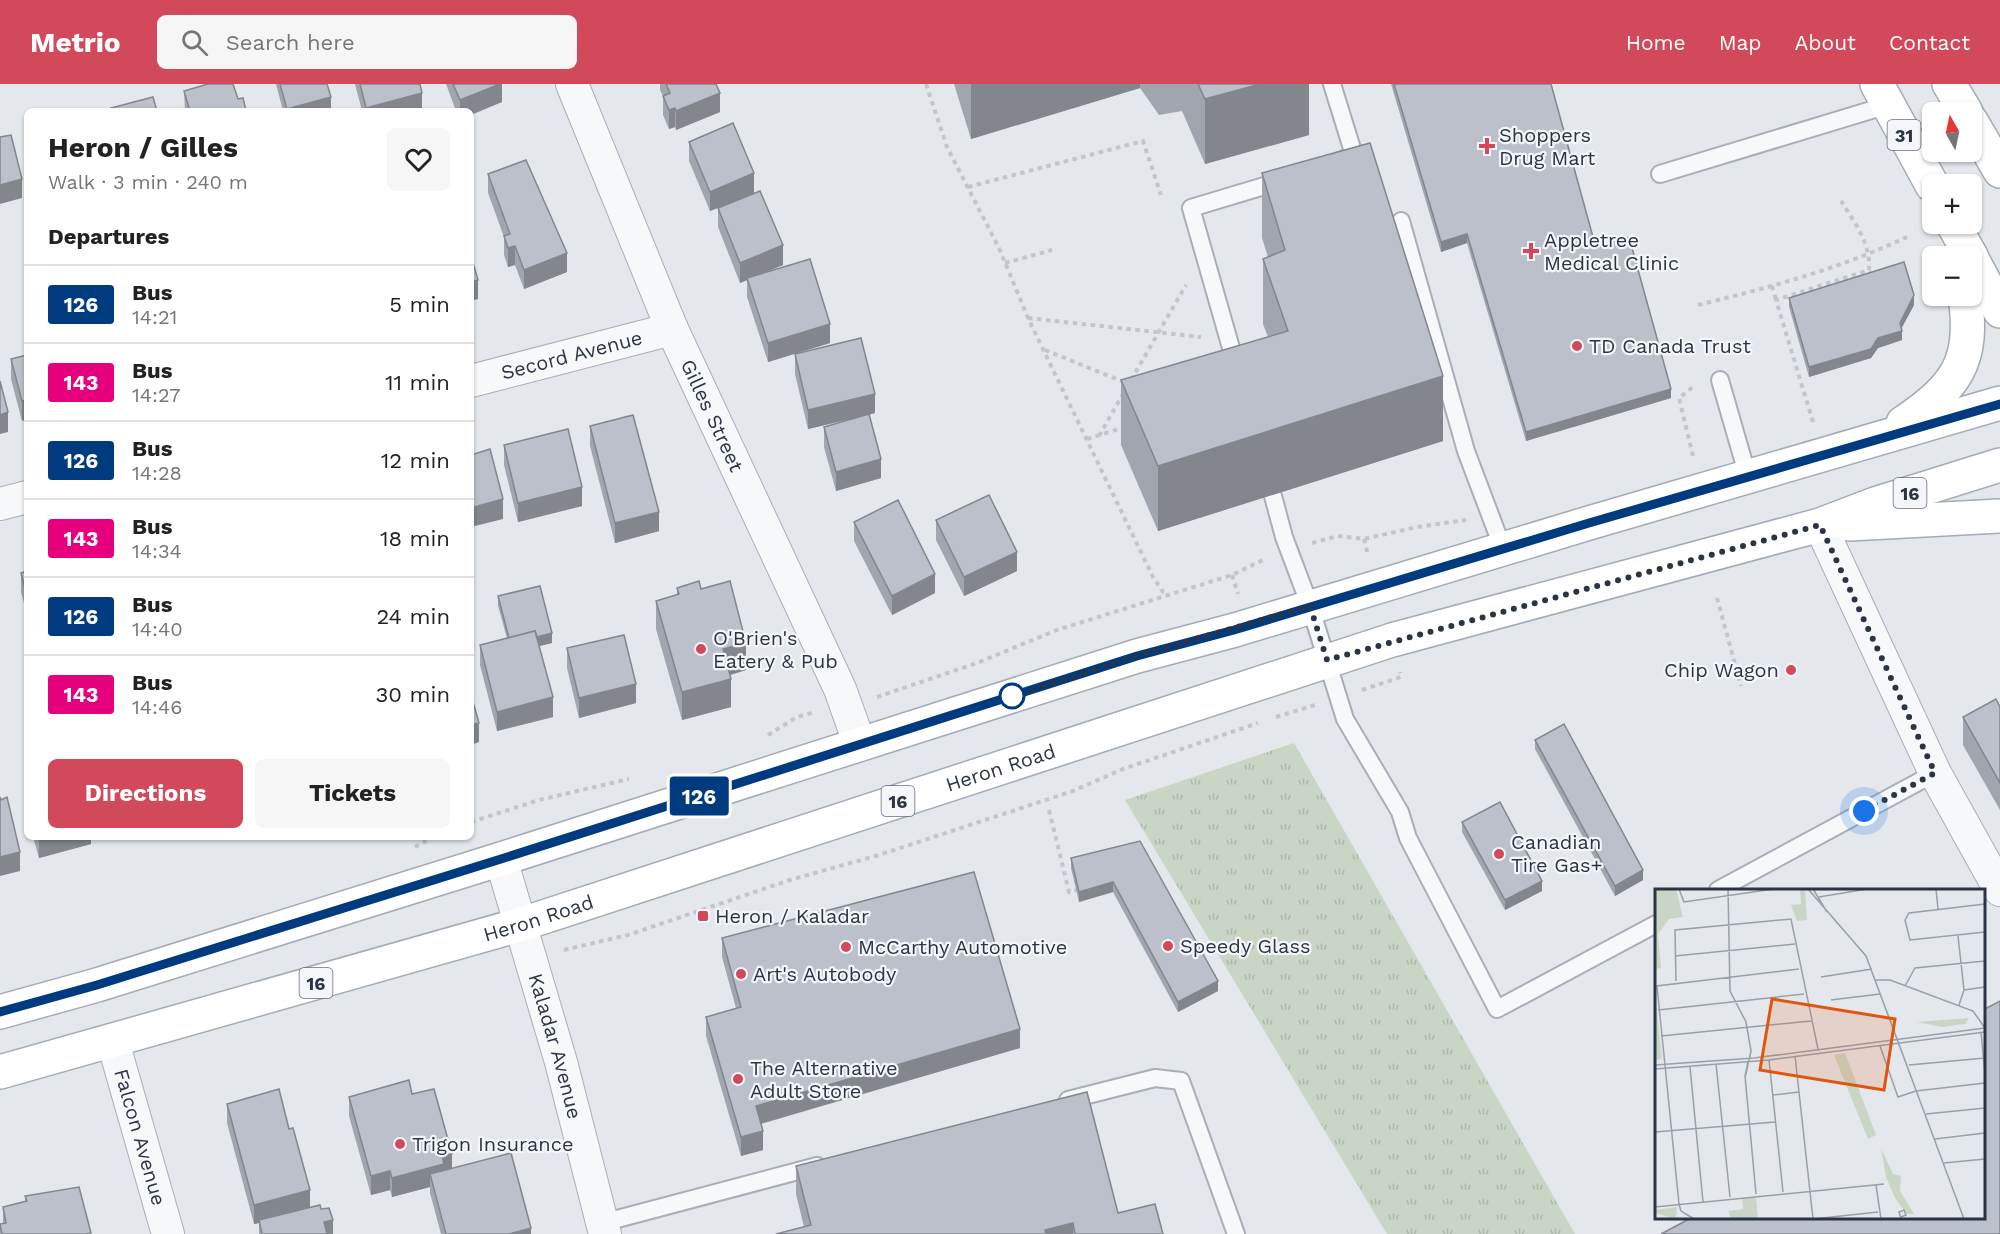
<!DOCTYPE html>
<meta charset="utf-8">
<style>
:root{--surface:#fff;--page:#f6f6f6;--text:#222;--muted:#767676;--line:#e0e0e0;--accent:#d1495b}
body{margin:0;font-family:"Work Sans",sans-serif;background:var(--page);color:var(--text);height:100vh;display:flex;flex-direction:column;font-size:22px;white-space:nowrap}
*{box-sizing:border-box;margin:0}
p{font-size:20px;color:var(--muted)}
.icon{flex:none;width:33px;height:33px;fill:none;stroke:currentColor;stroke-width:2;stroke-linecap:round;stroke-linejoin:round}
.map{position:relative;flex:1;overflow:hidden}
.details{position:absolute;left:24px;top:24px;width:450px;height:732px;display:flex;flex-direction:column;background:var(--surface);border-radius:9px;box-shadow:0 2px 4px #0004}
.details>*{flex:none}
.badge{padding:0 12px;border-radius:4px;font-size:21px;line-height:39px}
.needle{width:39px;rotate:351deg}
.tools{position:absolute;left:1922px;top:18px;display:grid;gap:12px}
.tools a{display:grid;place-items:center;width:60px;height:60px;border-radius:9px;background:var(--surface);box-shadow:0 2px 4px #0004;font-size:30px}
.you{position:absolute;width:30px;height:30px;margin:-15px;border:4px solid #fff;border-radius:50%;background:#1a73e8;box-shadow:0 0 0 9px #1a73e833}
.map>.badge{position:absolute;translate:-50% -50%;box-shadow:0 0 0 3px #fff}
h2{padding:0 24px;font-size:22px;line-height:54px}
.round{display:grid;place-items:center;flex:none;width:63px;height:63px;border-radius:9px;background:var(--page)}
.summary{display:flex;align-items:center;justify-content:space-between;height:102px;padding:0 24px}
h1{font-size:28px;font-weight:700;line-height:45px}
.primary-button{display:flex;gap:12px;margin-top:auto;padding:12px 24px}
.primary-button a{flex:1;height:69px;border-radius:9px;background:var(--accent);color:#fff;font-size:24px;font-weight:700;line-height:69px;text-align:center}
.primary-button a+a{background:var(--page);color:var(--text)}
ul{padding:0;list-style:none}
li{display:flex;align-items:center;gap:18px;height:78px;padding:0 24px;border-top:2px solid var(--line)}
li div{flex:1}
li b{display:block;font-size:22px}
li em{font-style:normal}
li .badge{min-width:66px;font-weight:700;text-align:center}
header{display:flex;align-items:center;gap:36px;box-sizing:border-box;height:84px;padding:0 30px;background:var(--accent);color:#fff}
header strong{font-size:28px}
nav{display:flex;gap:33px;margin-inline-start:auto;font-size:21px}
.search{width:420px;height:54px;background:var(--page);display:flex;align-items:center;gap:15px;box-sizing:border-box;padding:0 21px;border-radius:9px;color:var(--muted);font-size:22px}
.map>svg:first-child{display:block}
.grass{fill:url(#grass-tufts)}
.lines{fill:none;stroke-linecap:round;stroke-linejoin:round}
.lane-casing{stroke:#a9aeb7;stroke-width:20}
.street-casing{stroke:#a9aeb7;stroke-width:34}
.primary-casing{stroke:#a3abb8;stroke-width:36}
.path{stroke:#c2c5cb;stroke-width:4;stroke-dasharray:4.5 4.5;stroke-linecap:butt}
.lane{stroke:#f7f8fa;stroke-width:16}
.street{stroke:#f7f8fa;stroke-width:32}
.primary{stroke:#fff;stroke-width:33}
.wall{fill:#a1a5ae}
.shaded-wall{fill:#83868d}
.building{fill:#bbc0ca;stroke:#83868d;stroke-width:1.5}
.line-casing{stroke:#fff;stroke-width:14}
.line{stroke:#003b80;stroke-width:9}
.walk{stroke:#2b3445;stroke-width:6;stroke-dasharray:0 10.8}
.poi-dot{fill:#d1495b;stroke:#f4f6f9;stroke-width:2}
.stop-dot{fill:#fff;stroke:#003b80;stroke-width:3}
.labels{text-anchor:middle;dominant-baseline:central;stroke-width:4.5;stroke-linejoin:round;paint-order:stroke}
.shield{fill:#f4f6f9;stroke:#676e7b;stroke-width:1.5}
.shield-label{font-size:18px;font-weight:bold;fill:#2b3445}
.poi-label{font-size:20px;fill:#2b3445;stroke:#f4f6f9;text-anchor:start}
.street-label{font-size:20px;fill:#2b3445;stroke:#f4f6f9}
.inset-road{fill:none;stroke:#9a9fa9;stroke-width:1.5}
.view{fill:#df570f;fill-opacity:0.15;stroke:#df570f;stroke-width:3}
.inset-edge{fill:none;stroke:#2b3445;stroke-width:3}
</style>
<header>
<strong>Metrio</strong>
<div class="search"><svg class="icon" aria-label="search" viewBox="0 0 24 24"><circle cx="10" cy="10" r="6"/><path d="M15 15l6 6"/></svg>Search here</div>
<nav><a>Home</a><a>Map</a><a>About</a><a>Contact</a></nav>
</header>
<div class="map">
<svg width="2000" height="1150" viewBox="0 0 2000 1150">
<defs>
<pattern id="grass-tufts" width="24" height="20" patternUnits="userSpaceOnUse" patternTransform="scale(1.5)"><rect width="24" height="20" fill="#c9d6c5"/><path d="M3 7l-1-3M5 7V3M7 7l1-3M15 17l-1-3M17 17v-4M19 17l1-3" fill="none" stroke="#adb8ab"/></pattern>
</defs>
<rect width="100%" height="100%" fill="#e4e7ec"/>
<path class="grass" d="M1294,659L1575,1150H1387L1125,716Z"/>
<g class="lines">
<defs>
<g id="lane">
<path d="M1332,0L1354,71L1340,77"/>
<path d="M1660,90L1888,21"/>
<path d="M1401,137L1466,367L1503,465"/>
<path d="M1237,285L1191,124L1281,97"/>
<path d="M1720,296L1748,393"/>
<path d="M1273,412L1284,453L1310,522L1345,635L1400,728L1408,754L1497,925L1656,840"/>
<path d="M1718,806L1935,689"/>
<path d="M1068,1016L1155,994L1181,997L1236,1150"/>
<path d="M602,1139L817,1082"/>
</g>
<g id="street">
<path id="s1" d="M572,0L672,245L840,605L860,661"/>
<path id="s2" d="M471,297L672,245"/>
<path d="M0,420L27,413"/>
<path d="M1820,441L1935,689L2000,806"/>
<path id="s3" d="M501,775L561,978L605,1150"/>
<path id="s4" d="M113,958L168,1150"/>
</g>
<g id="primary">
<path d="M1877,0L1932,101"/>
<path d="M1949,0L1966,28"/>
<path d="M1971,37L2000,87"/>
<path d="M1953,140L1971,172"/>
<path d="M1971,173L2000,227"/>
<path d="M1903,339C1956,303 1975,278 1965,212"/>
<path d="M1849,440L2000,432"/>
<path d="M0,928L97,901L501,775L1137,572L1235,546L1589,439L2000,319"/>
<path id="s5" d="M0,988L519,841L1392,556L1820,441L1875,420L2000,381"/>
</g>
</defs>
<use href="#lane" class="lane-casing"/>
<use href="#street" class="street-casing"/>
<use href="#primary" class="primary-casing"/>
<g class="path">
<path d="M926,0L947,63L999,164L1028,234L1153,493L1163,508L1169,512"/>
<path d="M968,103L1143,57L1161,111"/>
<path d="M1005,179L1052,166"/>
<path d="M1772,202L1776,216"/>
<path d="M1698,221C1771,203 1839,185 1907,153"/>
<path d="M1028,234L1201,253"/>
<path d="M1045,266L1124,298"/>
<path d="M1131,296L1186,201"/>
<path d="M1813,338L1776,216L1869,186C1871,160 1855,139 1841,117"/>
<path d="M1099,352L1123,310"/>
<path d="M1087,355L1125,343"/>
<path d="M1693,372L1679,314L1694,302"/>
<path d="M1364,455L1368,471"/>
<path d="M1312,459L1338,452L1364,455L1417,443L1466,436"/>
<path d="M1232,491L1238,510"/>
<path d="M1717,514L1741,602"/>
<path d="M1362,606L1401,593L1400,588"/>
<path d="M877,613L977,579L1057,546L1232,491L1265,475"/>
<path d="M1276,633L1315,621"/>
<path d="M768,651L797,633L815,628"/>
<path d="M1049,726L1069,808L1077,806"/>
<path d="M471,738L539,716L629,695"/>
<path d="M415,763L433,753"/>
<path d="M564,866L628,851L790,796L879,771L1073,707L1123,685L1258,639"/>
</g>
<use href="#lane" class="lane"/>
<use href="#street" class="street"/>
<use href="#primary" class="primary"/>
</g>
<g class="wall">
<path d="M276,0H327L331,27H283Z"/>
<path d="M355,0H420L422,27H362Z"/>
<path d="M446,0H502V18L471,27H456Z"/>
<path d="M660,0H716L720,28L676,46L675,43L669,45L663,31V12L660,6Z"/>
<path d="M954,0H1309V51L1205,80L1182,27L1159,31L1140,4L971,55Z"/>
<path d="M1391,0H1551L1596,164L1671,314L1526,357L1467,159L1441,168Z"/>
<path d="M184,7L238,15L246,27H185Z"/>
<path d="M689,58L754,109L710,127L689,77Z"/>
<path d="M1262,89L1443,357L1158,447L1121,361V296L1268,253L1263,240V175L1268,173L1262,154Z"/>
<path d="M488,90L567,188L524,205L515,181L508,183L504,171V153L488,109Z"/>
<path d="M718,124L783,181L763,189L830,259L768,278L747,213V196L740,199L718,143Z"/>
<path d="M1789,214L1914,221L1901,245L1902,256L1878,264L1871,274L1809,293L1789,223Z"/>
<path d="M795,270L875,329L869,331L881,394L836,407L824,363V343L864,332L808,345L795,290Z"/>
<path d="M27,271V335L22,337L11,295V275Z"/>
<path d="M590,342L659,447L615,459L590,362Z"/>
<path d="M504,361L582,422L518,438L504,381Z"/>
<path d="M936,436L1017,487L964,512L936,456Z"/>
<path d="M854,438L935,509L892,531L854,457Z"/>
<path d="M27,487V531L21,508V489Z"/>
<path d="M677,504L701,505L746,586L730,591L731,623L682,636L656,545V517L677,511Z"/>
<path d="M498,512L552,559L539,562L553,633L497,647L480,581V561L507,554L498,522Z"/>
<path d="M567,564L636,619L579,634L567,584Z"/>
<path d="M2000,623V726L1963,661V633Z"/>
<path d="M1535,656L1643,796L1615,812L1535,665Z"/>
<path d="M1462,738L1542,807L1505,826L1462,748Z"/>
<path d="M33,753H91V760L39,774Z"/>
<path d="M1140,757L1218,907L1178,928L1113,808L1079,818L1071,784V774Z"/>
<path d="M722,854L1020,964L761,1040L763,1066L741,1072L706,952V933L736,924L722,873Z"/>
<path d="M412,1010L452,1084L531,1150H441L430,1109V1103L392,1113L390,1106L371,1111L349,1032V1013Z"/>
<path d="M227,1020L310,1123L321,1125L333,1150H259V1139L254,1140L227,1039Z"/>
<path d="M796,1082L1118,1129L1163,1150H776L804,1143L796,1110Z"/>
<path d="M25,1112L91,1150H0V1140L3,1139V1123L25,1117Z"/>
</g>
<g class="shaded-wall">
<path d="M500,0H502V18L471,31V27H460V16Z"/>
<path d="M971,0H1140V4L971,55Z"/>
<path d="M1260,0H1309V51L1205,80V15Z"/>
<path d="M422,9V27H366V24Z"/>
<path d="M720,9V28L676,46V27Z"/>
<path d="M331,13V27H287V25Z"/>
<path d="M675,24V43L669,45V26Z"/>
<path d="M754,89V109L710,127V108Z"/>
<path d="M22,95V114L0,120V101Z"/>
<path d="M1467,150V159L1441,168V158Z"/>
<path d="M783,161V181L740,199V179Z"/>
<path d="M515,162V181L508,183V164Z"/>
<path d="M567,169V188L524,205V186Z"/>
<path d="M478,196V215L471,217V198Z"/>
<path d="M1914,211V221L1900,247H1902V256L1878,264L1871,274L1809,293V283L1900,239Z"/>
<path d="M830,240V259L768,278V259Z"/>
<path d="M1443,292V357L1158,447V382Z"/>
<path d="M1671,305V314L1526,357V348Z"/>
<path d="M875,310V329L808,345V326Z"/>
<path d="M27,316V335L22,337V317Z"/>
<path d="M8,328V348L0,350V331Z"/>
<path d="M881,375V394L836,407V388Z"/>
<path d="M582,403V422L518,438V419Z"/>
<path d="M503,415V435L471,443V424Z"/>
<path d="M659,428V447L615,459V439Z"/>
<path d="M1017,468V487L964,512V493Z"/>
<path d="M935,490V509L892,531V512Z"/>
<path d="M552,549V559L511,569V559Z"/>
<path d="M746,559V586L723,593V565Z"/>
<path d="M731,595V623L682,636V608Z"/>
<path d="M636,600V619L579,634V614Z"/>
<path d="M553,613V633L497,647V628Z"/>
<path d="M479,639V658L471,661V641Z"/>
<path d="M45,753H91V760L39,774V755Z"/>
<path d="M20,768V787L0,792V773Z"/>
<path d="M1643,786V796L1615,812V802Z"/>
<path d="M1542,797V807L1505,826V816Z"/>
<path d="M1113,798V808L1079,818V808Z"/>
<path d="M1218,897V907L1178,928V918Z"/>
<path d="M1020,945V964L756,1041V1022Z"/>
<path d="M763,1047V1066L741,1072V1053Z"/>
<path d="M452,1070V1089L430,1090V1103L392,1113V1094L442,1072Z"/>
<path d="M390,1087V1106L371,1111V1092Z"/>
<path d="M310,1106V1125L259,1136V1139L254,1140V1121Z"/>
<path d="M333,1136V1150H324V1138Z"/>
<path d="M1073,1139V1150H1045V1146Z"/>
<path d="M531,1144V1150H509Z"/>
</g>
<g class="building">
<path d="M208,0H233L238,15L243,14L246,27H190L184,7Z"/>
<path d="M280,0H327L331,13L287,25Z"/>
<path d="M360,0H420L422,9L366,24Z"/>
<path d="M453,0H500L460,16Z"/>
<path d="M666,0H716L720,9L676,27L675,24L669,26L663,12L670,9Z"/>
<path d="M1198,0H1260L1205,15Z"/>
<path d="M1394,0H1551L1596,164L1629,153L1671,305L1526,348L1467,150L1441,158Z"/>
<path d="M153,13L157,27H112L111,24Z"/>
<path d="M733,39L754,89L710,108L689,58Z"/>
<path d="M11,51L22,95L0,101V53Z"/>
<path d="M1370,59L1443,292L1158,382L1121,296L1288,247L1263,175L1285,166L1262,89Z"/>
<path d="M526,76L567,169L524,186L515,162L508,164L504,152L510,150L488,90Z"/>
<path d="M760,107L783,161L740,179L718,124Z"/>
<path d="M471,172L478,196L471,198Z"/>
<path d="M810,175L830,240L768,259L747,194Z"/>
<path d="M1904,178L1914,211L1900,239L1902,247L1878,254L1871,265L1809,283L1789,214Z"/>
<path d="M861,254L875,310L808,326L795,270Z"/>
<path d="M27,271V316L22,317L11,275Z"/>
<path d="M0,297L8,328L0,331Z"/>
<path d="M869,330L881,375L836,388L824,343Z"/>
<path d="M633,331L659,428L615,439L590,342Z"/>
<path d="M568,345L582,403L518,419L504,361Z"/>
<path d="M490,365L503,415L471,424V371Z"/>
<path d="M989,411L1017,468L964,493L936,436Z"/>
<path d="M898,416L935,490L892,512L854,438Z"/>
<path d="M27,487V512L21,489Z"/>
<path d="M699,497L701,505L730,497L746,559L723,565L731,595L682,608L656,517L679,510L677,504Z"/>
<path d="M540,502L552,549L537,553L535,547L509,554L498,512Z"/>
<path d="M535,547L553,613L497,628L480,561Z"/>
<path d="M624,551L636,600L579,614L567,564Z"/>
<path d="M471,611L479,639L471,641Z"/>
<path d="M1996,615L2000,623V699L1963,633Z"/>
<path d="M1564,640L1643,786L1615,802L1535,656Z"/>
<path d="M0,713L1,716L7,713L20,768L0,773Z"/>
<path d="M1500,718L1542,797L1505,816L1462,738Z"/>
<path d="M1140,757L1218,897L1178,918L1113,798L1079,808L1071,774Z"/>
<path d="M974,788L1020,945L756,1022L763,1047L741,1053L706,933L741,923L722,854Z"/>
<path d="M2000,917V1150H1661L1691,1134H1983V926Z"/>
<path d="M409,996L412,1010L434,1005L452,1070L442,1072L444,1080L392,1094L390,1087L371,1092L349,1013Z"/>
<path d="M279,1005L289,1045L293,1044L310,1106L254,1121L227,1020Z"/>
<path d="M1087,1008L1118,1129L1155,1120L1163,1150H1075L1073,1139L1045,1146L1046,1150H776L811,1141L796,1082Z"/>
<path d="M511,1069L531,1144L509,1150H446L430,1090Z"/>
<path d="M79,1103L91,1149L86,1150H2L0,1140L6,1139L3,1123L27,1117L25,1112Z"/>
<path d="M320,1121L321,1125L329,1124L333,1136L324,1138L327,1150H262L259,1136Z"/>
</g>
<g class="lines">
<defs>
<path id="line" d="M0,928L97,901L501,775L1137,572L1234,546L1589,439L2000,320"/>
</defs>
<use href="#line" class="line-casing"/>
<use href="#line" class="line"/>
<path class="walk" d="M1012,612L1007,614L1137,572L1310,522L1327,576L1820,441L1935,689L1864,727"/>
</g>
<g class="poi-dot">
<path d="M1484 53h6v6h6v6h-6v6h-6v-6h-6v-6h6z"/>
<path d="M1528 158h6v6h6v6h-6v6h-6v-6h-6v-6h6z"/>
<circle cx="1577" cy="262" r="6"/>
<circle cx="701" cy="565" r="6"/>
<circle cx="1791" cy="586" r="6"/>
<circle cx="1499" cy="770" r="6"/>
<rect x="697" y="826" width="12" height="12" rx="3"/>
<circle cx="1168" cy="862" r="6"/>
<circle cx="846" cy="863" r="6"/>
<circle cx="741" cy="890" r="6"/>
<circle cx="738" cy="995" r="6"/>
<circle cx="400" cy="1060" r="6"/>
</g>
<circle class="stop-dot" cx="1012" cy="612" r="12"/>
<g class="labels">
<g class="shield">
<rect x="1887.5" y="36" width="33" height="30" rx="4.5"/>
<rect x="1893.5" y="394" width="33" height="30" rx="4.5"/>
<rect x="881.5" y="702" width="33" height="30" rx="4.5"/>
<rect x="299.5" y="884" width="33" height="30" rx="4.5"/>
</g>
<g class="shield-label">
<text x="1904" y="51">31</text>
<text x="1910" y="409">16</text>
<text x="898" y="717">16</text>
<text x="316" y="899">16</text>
</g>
<g class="poi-label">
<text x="1499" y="51">Shoppers<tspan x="1499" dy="23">Drug Mart</tspan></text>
<text x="1544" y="156">Appletree<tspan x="1544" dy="23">Medical Clinic</tspan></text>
<text x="1589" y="262">TD Canada Trust</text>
<text x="713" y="554">O'Brien's<tspan x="713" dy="23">Eatery &amp; Pub</tspan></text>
<text x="1779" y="586" text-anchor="end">Chip Wagon</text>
<text x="1511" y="758">Canadian<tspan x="1511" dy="23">Tire Gas+</tspan></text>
<text x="715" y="832">Heron / Kaladar</text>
<text x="1180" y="862">Speedy Glass</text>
<text x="858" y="863">McCarthy Automotive</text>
<text x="753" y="890">Art's Autobody</text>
<text x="750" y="984">The Alternative<tspan x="750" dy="23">Adult Store</tspan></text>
<text x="412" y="1060">Trigon Insurance</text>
</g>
<g class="street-label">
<text stroke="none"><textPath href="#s2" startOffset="104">Secord Avenue</textPath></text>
<text stroke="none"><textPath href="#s1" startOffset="360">Gilles Street</textPath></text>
<text stroke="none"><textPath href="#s5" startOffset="1046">Heron Road</textPath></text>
<text stroke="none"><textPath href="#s5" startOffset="560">Heron Road</textPath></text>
<text stroke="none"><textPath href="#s3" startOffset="195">Kaladar Avenue</textPath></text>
<text stroke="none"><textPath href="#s4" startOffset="99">Falcon Avenue</textPath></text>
</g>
</g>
<g transform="translate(1655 805)">
<rect width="330" height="330" fill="#e4e7ec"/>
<path d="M190,164L221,246L213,250L179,166Z" fill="#c9d6c5"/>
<path d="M314,129L310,135L287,138L262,133ZM226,259L238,285L246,287L245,302L259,325H252L240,309L231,288Z" fill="#c9d6c5"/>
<path d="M0,0H21L28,28L14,30L3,45L6,79L0,80ZM145,0L150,2L152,31L142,32L136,16L146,15ZM0,103L7,170L0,171ZM101,308L103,330H75L74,322L88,320L87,309ZM22,318L21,330L0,324V321Z" fill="#c9d6c5"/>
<path class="inset-road" d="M24,0L29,13L119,0M73,0L75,102L91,133L96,162L90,189M153,0L211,67L309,330M158,0L172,23M281,0L283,20M164,8L212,0M330,15L254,24L250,31L255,51L330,43M303,47L309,101L304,116M20,67L140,55M166,88L217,80M221,91H235L318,122L330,139M21,92L20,41L136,30L163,160M250,97L260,79L330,72M309,101L330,98M176,111L225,105M3,121L149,105M232,123L258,193M326,143L330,185M6,147L156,132M225,157L243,208L261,202M140,167L158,330M114,171L128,303M93,173L90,187L101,305M61,175L75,308M0,176L99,169L330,139M254,176L330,169M35,178L48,313M0,180L114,171L330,143M261,202L330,194M118,206L144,203M271,225L330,219M0,243L120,233M280,250L330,244M289,274L330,270M221,296L226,330M0,318L229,295M246,328L251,326L249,321L244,323L246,330M39,330L26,322L24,315L2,97L144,80M158,330L223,323"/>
<path class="view" d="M117,110L240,130L229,201L105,181Z"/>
<rect width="330" height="330" class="inset-edge"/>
</g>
</svg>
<div class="tools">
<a><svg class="needle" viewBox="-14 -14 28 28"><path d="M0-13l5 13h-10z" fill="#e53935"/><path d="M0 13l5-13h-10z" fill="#767676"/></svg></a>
<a>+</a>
<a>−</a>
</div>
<div class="you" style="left:1864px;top:727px"></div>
<b class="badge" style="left:699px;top:712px;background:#003b80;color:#fff">126</b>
<section class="details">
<div class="summary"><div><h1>Heron / Gilles</h1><p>Walk · 3 min · 240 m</p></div><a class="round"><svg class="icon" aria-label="heart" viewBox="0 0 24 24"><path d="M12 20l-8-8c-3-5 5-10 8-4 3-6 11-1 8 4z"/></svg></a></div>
<h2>Departures</h2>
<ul>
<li><span class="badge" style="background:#003b80;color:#fff">126</span><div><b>Bus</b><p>14:21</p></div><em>5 min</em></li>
<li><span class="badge" style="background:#e6007e;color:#fff">143</span><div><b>Bus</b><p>14:27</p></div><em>11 min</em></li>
<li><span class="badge" style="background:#003b80;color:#fff">126</span><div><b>Bus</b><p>14:28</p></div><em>12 min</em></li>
<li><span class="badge" style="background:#e6007e;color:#fff">143</span><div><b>Bus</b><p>14:34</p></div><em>18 min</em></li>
<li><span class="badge" style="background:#003b80;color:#fff">126</span><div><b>Bus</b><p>14:40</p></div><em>24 min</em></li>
<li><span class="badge" style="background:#e6007e;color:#fff">143</span><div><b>Bus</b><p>14:46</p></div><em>30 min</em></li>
</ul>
<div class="primary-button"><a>Directions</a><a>Tickets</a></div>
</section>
</div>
